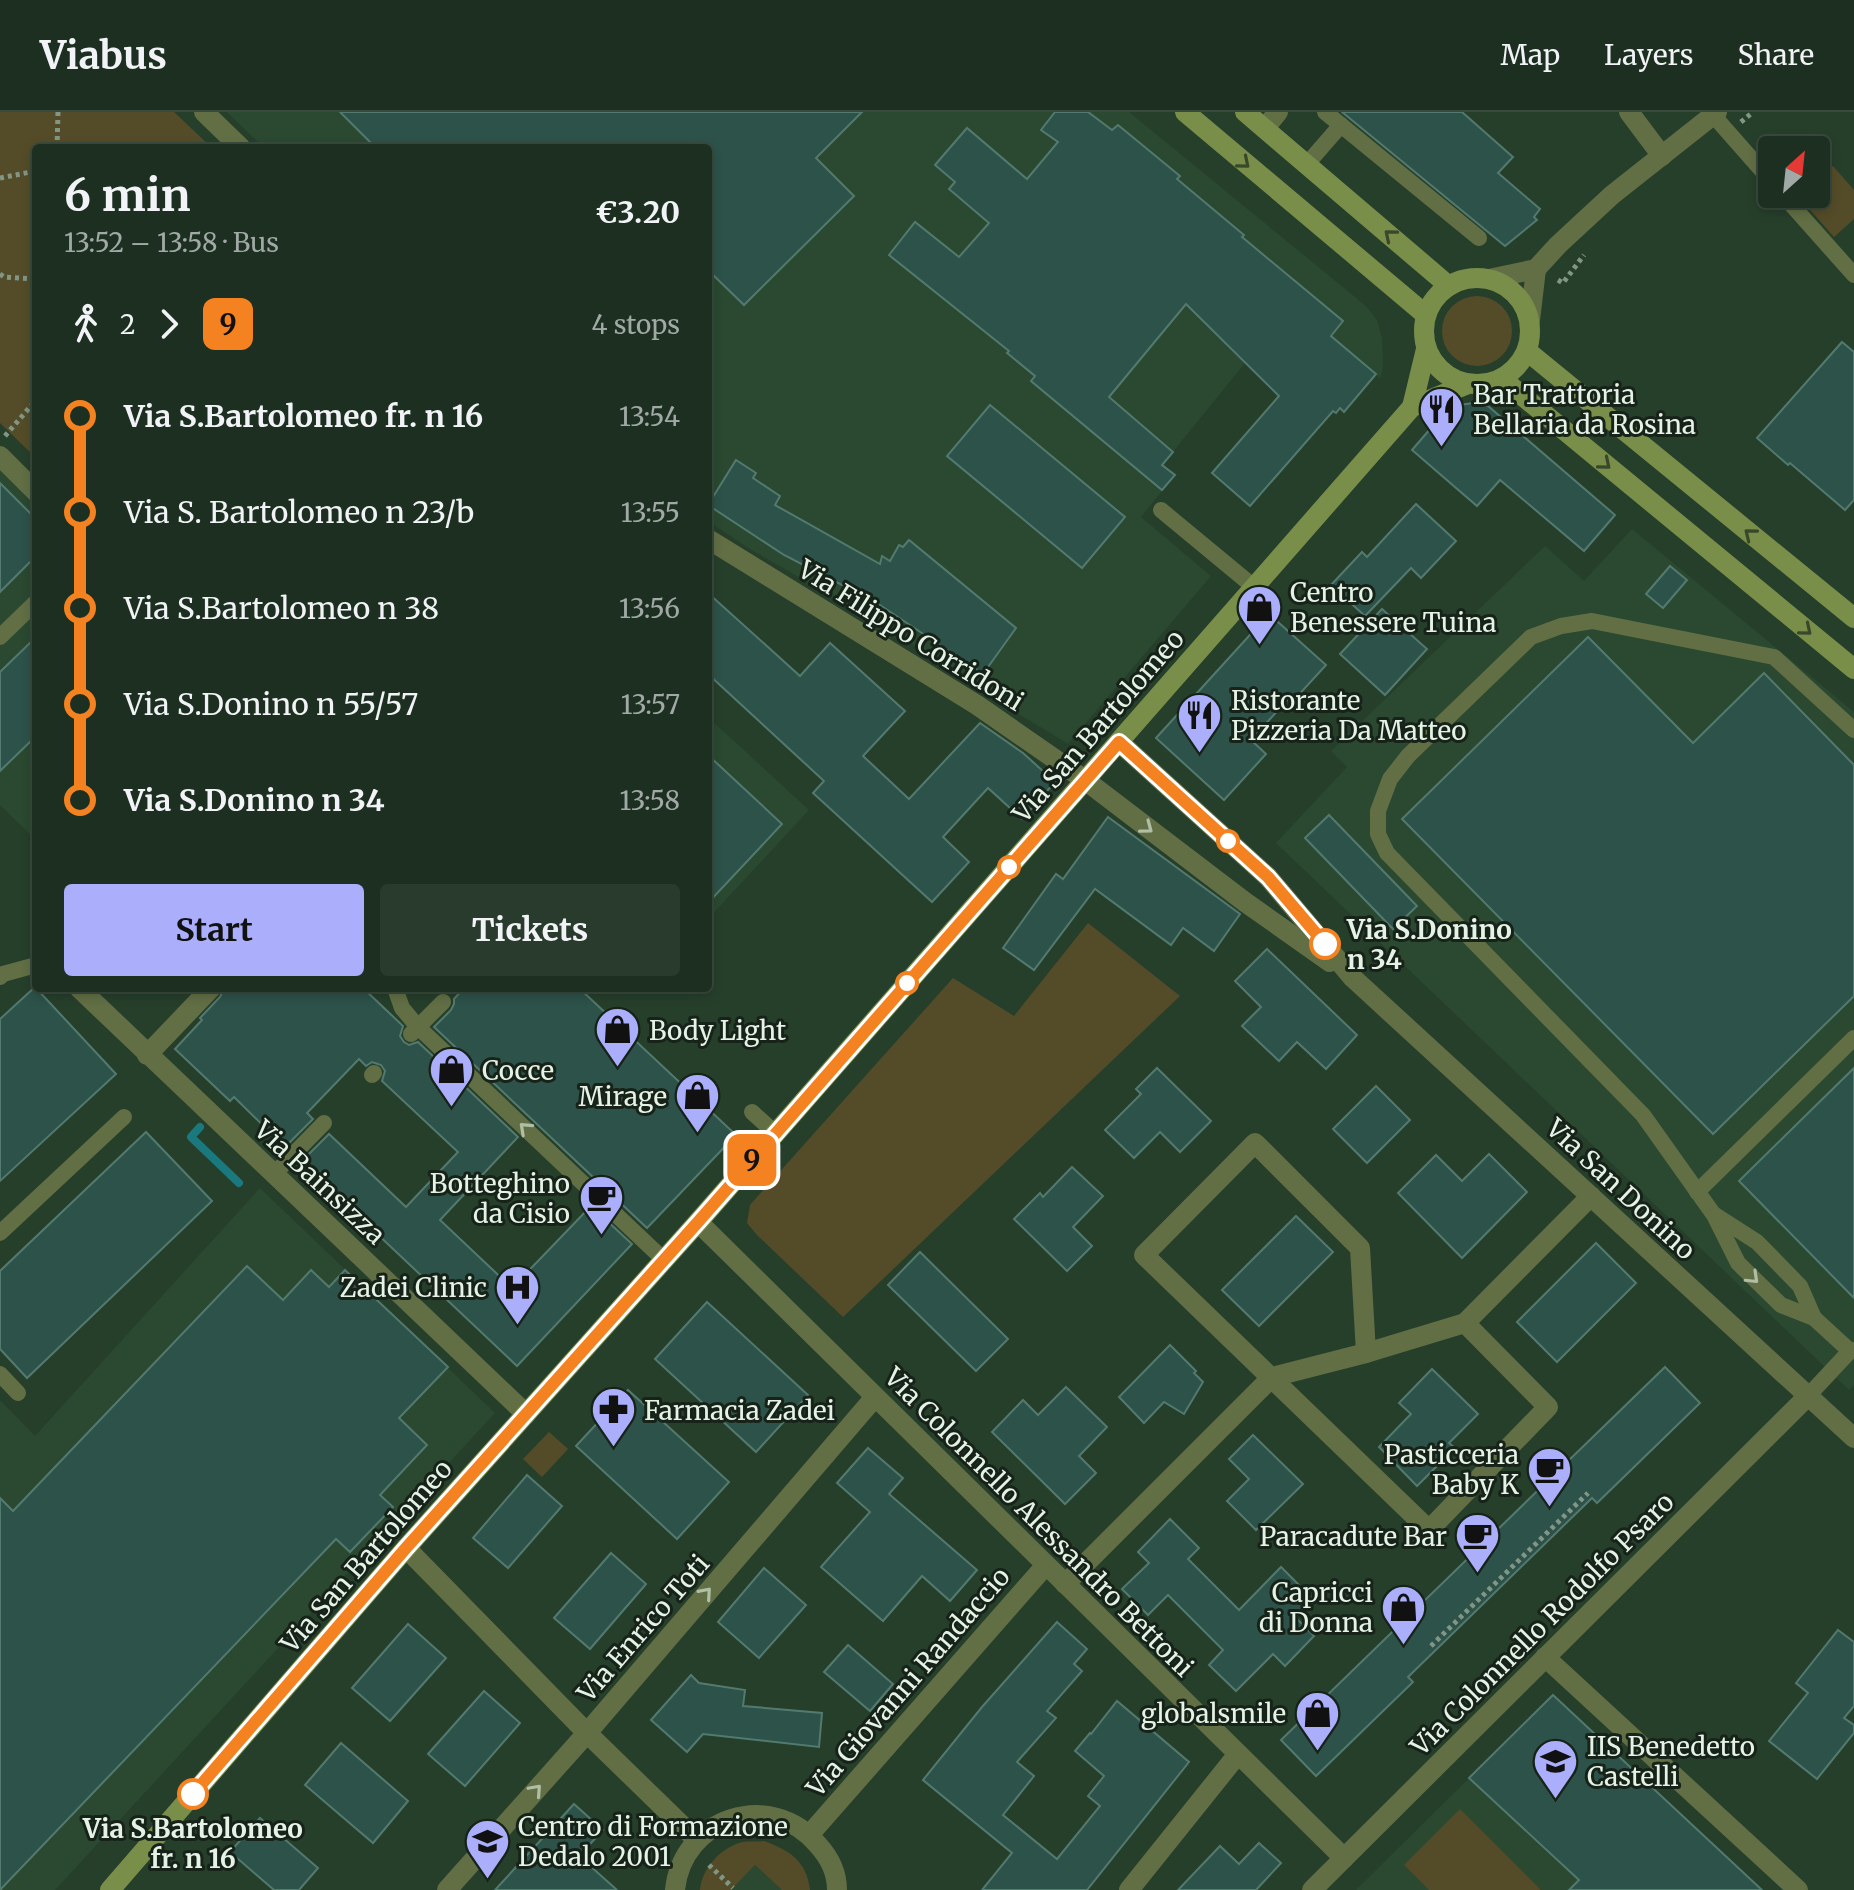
<!DOCTYPE html>
<meta charset="utf-8">
<style>
:root{--surface:#1c2f20;--page:#293b2d;--text:#f1f3f6;--muted:#a0a9a5;--line:#3a4a3e;--accent:#abaffb}
body{margin:0;font-family:Merriweather,serif;background:var(--page);color:var(--text);height:100vh;display:flex;flex-direction:column;font-size:30px;white-space:nowrap}
*{box-sizing:border-box;margin:0}
p{font-size:26px;color:var(--muted)}
.icon{flex:none;width:44px;height:44px;fill:none;stroke:currentColor;stroke-width:2;stroke-linecap:round;stroke-linejoin:round}
.map{position:relative;flex:1;overflow:hidden}
.panel{position:absolute;left:32px;top:32px;width:680px;height:848px;display:flex;flex-direction:column;background:var(--surface);border-radius:8px;box-shadow:0 4px 12px #0003,0 0 0 2px var(--line)}
.panel>*{flex:none}
.badge{padding:0 16px;border-radius:12px;font-size:28px;line-height:52px}
.needle{width:52px;rotate:27deg}
.tools{position:absolute;left:1758px;top:24px;display:grid;gap:16px}
.tools a{display:grid;place-items:center;width:72px;height:72px;border-radius:8px;background:var(--surface);box-shadow:0 4px 12px #0003,0 0 0 2px var(--line);font-size:40px}
.map>.badge{position:absolute;translate:-50% -50%;box-shadow:0 0 0 4px #fff}
.legs{display:flex;align-items:center;gap:12px;height:88px;padding:0 32px;font-size:26px}
.legs p{margin-inline-start:auto}
.summary{display:flex;align-items:center;justify-content:space-between;height:136px;padding:0 32px}
h1{font-size:44px;font-weight:700;line-height:60px}
.button{display:flex;gap:16px;margin-top:auto;padding:16px 32px}
.button a{flex:1;height:92px;border-radius:8px;background:var(--accent);color:#111;font-size:32px;font-weight:700;line-height:92px;text-align:center}
.button a+a{background:var(--page);color:var(--text)}
ul{padding:0 32px;list-style:none}
li{display:flex;align-items:center;gap:28px;height:96px;font-size:30px}
li i{display:grid;place-items:center;width:12px;height:100%;margin:0 10px;background:currentColor}
li i::after{content:'';width:20px;height:20px;margin:-10px;border:6px solid;border-radius:50%;background:var(--surface)}
li p{margin-inline-start:auto}
li:first-child i{background:linear-gradient(#0000 50%,currentColor 0)}
li:last-child i{background:linear-gradient(currentColor 50%,#0000 0)}
header{display:flex;align-items:center;gap:48px;box-sizing:border-box;height:112px;padding:0 40px;background:var(--surface);border-bottom:2px solid var(--line)}
header strong{font-size:38px}
nav{display:flex;gap:44px;margin-inline-start:auto;font-size:28px}
.map>svg:first-child{display:block}
.built{fill:#2a4930}
.green{fill:#544c28}
.lines{fill:none;stroke-linecap:round;stroke-linejoin:round}
.stream{stroke:#1a787f;stroke-width:8}
.building{fill:#2d5249;stroke:#537a6f;stroke-width:2}
.path{stroke:#829685;stroke-width:5;stroke-dasharray:4 4;stroke-linecap:butt}
.lane{stroke:#626f45;stroke-width:16}
.street{stroke:#626f45;stroke-width:20}
.secondary{stroke:#798e49;stroke-width:20}
.oneway{stroke:#39482a}
.oneway2{stroke:#b0bea6}
.line-1-casing{stroke:#fff;stroke-width:18}
.line-1{stroke:#f58220;stroke-width:12}
.stop-1-dot{fill:#fff;stroke:#f58220;stroke-width:4}
.labels{text-anchor:middle;dominant-baseline:central;stroke-width:6;stroke-linejoin:round;paint-order:stroke}
.poi-label{font-size:26px;fill:#e4f3e6;stroke:#172219;text-anchor:start}
.street-label{font-size:26px;fill:#e4f3e6;stroke:#172219}
.stop-label{font-size:26px;font-weight:bold;fill:#e4f3e6;stroke:#172219;text-anchor:start}
</style>
<header>
<strong>Viabus</strong>
<nav><a>Map</a><a>Layers</a><a>Share</a></nav>
</header>
<div class="map">
<svg width="1854" height="1778" viewBox="0 0 1854 1778">
<rect width="100%" height="100%" fill="#263f2b"/>
<g class="built">
<path d="M227,0H1129L1366,194L1377,208L1382,226L1383,255L1380,267L1376,262L1245,251L1163,352L1175,363L1141,405L1211,464L1068,632L975,575L896,521L750,437L708,409V36H264Z"/>
<path d="M0,358L36,394V728L0,693Z"/>
<path d="M1632,417L1854,600V1273L1849,1278L1276,731L1347,655L1331,639L1545,434L1584,469Z"/>
<path d="M708,605L809,698L708,807Z"/>
<path d="M260,1076L495,1301L55,1778H0V1288L35,1324Z"/>
<path d="M1553,1583L1762,1778H1541L1460,1698L1404,1753L1429,1778H1356Z"/>
<path d="M755,1753L782,1778H731Z"/>
</g>
<g class="green">
<path d="M0,0H174L212,36H36V346L0,311Z"/>
<path d="M1833,54L1854,78V107L1834,125L1798,84L1801,82H1816V69Z"/>
<circle cx="1477" cy="219" r="35"/>
<path d="M1088,811L1180,884L843,1205L757,1123L747,1111L750,1093L953,866L1014,904Z"/>
<path d="M549,1320L568,1337L542,1365L523,1347Z"/>
<path d="M1460,1697L1541,1778H1429L1404,1753Z"/>
<path d="M764,1729C789,1738 807,1749 810,1778H782L755,1753L731,1778H700C702,1756 721,1735 743,1730C749,1729 757,1730 764,1729Z"/>
</g>
<g class="lines">
<path class="stream" d="M200,1015L191,1025L239,1071"/>
</g>
<g class="building">
<path d="M340,0H862L816,46L854,84L744,193L708,158V36H376Z"/>
<path d="M1055,0H1088L1112,18L1118,13L1180,64L1177,67L1244,123L1242,125L1343,209L1331,224L1376,262L1344,300L1340,296L1336,301L1333,299L1250,394L1212,361L1279,284L1186,192L1109,285L1173,340L1162,353L1175,363L1162,378L1031,269L1035,264L1007,241L1009,239L889,143L915,110L959,145L989,111L949,77L955,70L935,53L967,16L1027,67L1058,30L1041,18Z"/>
<path d="M1342,0H1462L1513,45L1498,61L1540,97L1534,105L1537,108L1505,134Z"/>
<path d="M1842,230L1854,240V388L1845,398L1790,351L1788,353L1757,326Z"/>
<path d="M1474,291L1488,294L1615,403L1584,439L1500,368L1477,394L1412,338L1450,294Z"/>
<path d="M990,293L1125,405L1082,456L947,344Z"/>
<path d="M736,348L756,361L753,366L780,384L775,393L880,452L882,444L890,449L899,433L903,435L909,428L1016,516L983,562L877,491L784,443L708,393Z"/>
<path d="M0,371L36,407V444L0,480Z"/>
<path d="M1416,392L1456,429L1421,466L1411,456L1365,504L1331,473L1362,440L1367,445Z"/>
<path d="M1670,454L1687,468L1663,496L1646,482Z"/>
<path d="M708,481L800,564L830,531L905,599L863,644L909,687L980,611L1023,641L1055,670L1022,707L988,676L943,725L969,750L932,790L813,681L824,669L708,562Z"/>
<path d="M1382,497L1427,537L1385,583L1340,542Z"/>
<path d="M1269,502L1326,553L1294,588L1290,585L1251,628L1266,642L1224,688L1156,626Z"/>
<path d="M36,525V624L0,659V560Z"/>
<path d="M1588,525L1693,631L1764,561L1854,653V884L1713,1022L1402,707Z"/>
<path d="M708,643L782,712L708,791Z"/>
<path d="M1329,703L1417,794L1393,817L1305,726Z"/>
<path d="M1108,705L1240,802L1214,839L1183,816L1171,833L1095,777L1034,858L1003,836L1056,762L1063,767Z"/>
<path d="M1267,837L1357,923L1326,957L1297,930L1279,949L1242,914L1261,895L1235,869Z"/>
<path d="M35,875L116,962L0,1069V907Z"/>
<path d="M224,876H363L403,914L400,924L404,930L409,933L418,930L518,1025L440,1108L512,1176L591,1094L632,1132L517,1254L301,1050L329,1022L406,1095L458,1040L382,969L385,959L381,953L372,950L366,954L359,947L307,1001L313,1007L285,1035L234,985L230,989L175,937L202,908L200,906L220,885Z"/>
<path d="M464,876H579L736,1023L647,1116L434,915L451,898L454,892V887Z"/>
<path d="M1157,956L1211,1009L1180,1040L1160,1020L1134,1046L1105,1018L1141,982L1136,977Z"/>
<path d="M1854,956V1186L1739,1069Z"/>
<path d="M1376,974L1410,1008L1367,1051L1333,1017Z"/>
<path d="M146,1020L212,1089L27,1266L0,1237V1159Z"/>
<path d="M1489,1042L1527,1080L1462,1146L1398,1081L1436,1043L1462,1069Z"/>
<path d="M1072,1055L1103,1084L1073,1115L1092,1134L1067,1159L1014,1107L1040,1081L1043,1085Z"/>
<path d="M1296,1104L1333,1140L1259,1214L1222,1178Z"/>
<path d="M1596,1131L1636,1171L1557,1250L1517,1210Z"/>
<path d="M920,1140L1008,1227L976,1259L888,1173Z"/>
<path d="M247,1154L283,1188L311,1158L329,1175L345,1158L448,1255L399,1306L427,1333L380,1383L393,1395L350,1440L336,1427L0,1778V1386L13,1399Z"/>
<path d="M707,1190L808,1283L756,1340L655,1247Z"/>
<path d="M1170,1233L1196,1259L1194,1261L1203,1270L1184,1302L1164,1290L1144,1311L1119,1285Z"/>
<path d="M1665,1255L1700,1291L1597,1391L1592,1386L1408,1565L1413,1570L1316,1664L1281,1628Z"/>
<path d="M1432,1257L1478,1302L1449,1331L1455,1336L1417,1374L1379,1335L1411,1302L1399,1291Z"/>
<path d="M1066,1275L1107,1315L1079,1344L1096,1361L1065,1392L992,1320L1023,1288L1038,1303Z"/>
<path d="M628,1278L729,1370L677,1427L576,1334Z"/>
<path d="M1253,1323L1303,1372L1256,1418L1227,1389L1249,1367L1229,1347Z"/>
<path d="M868,1336L903,1366L889,1382L977,1458L950,1489L922,1464L883,1509L821,1455L870,1400L837,1371Z"/>
<path d="M527,1363L562,1394L508,1456L473,1426Z"/>
<path d="M1170,1407L1199,1436L1188,1447L1239,1498L1281,1455L1313,1487L1295,1505L1314,1524L1285,1554L1273,1542L1236,1579L1209,1553L1223,1538L1168,1483L1148,1503L1122,1477L1149,1451L1138,1440Z"/>
<path d="M611,1441L646,1472L590,1537L554,1506Z"/>
<path d="M764,1456L806,1493L759,1546L718,1510Z"/>
<path d="M1057,1510L1087,1537L1074,1552L1082,1559L1047,1599L1056,1606L1017,1650L1034,1664L1003,1703L1057,1747L1100,1694L1088,1684L1104,1664L1075,1639L1090,1621L1091,1622L1117,1589L1189,1650L1087,1778H982L1012,1741L923,1668L982,1595Z"/>
<path d="M408,1512L446,1546L390,1609L352,1576Z"/>
<path d="M1838,1518L1854,1530V1594L1844,1606L1854,1613V1621L1817,1667L1769,1629L1808,1581L1796,1571Z"/>
<path d="M848,1533L893,1572L870,1599L824,1560Z"/>
<path d="M691,1563L699,1571L745,1578L743,1594L822,1601L819,1635L703,1622L687,1640L651,1608Z"/>
<path d="M484,1579L520,1611L465,1674L428,1642Z"/>
<path d="M1553,1583L1762,1778H1569L1579,1768L1469,1666Z"/>
<path d="M341,1631L408,1689L373,1731L305,1673Z"/>
<path d="M574,1692L603,1718L579,1744L617,1778H495Z"/>
<path d="M260,1706L318,1756L299,1778H274L230,1740Z"/>
<path d="M1259,1731L1281,1751L1256,1778H1178L1220,1734L1239,1752Z"/>
</g>
<g class="lines">
<g class="path">
<path d="M1741,10L1753,0"/>
<path d="M57,36L58,0"/>
<path d="M0,66L36,59"/>
<path d="M0,162L4,165L36,167"/>
<path d="M1558,168L1563,171L1584,143"/>
<path d="M5,324L36,288"/>
<path d="M1431,1534L1588,1381"/>
<path d="M709,1753L733,1776"/>
</g>
<g class="lane">
<path d="M1325,0L1479,126"/>
<path d="M1713,3L1772,70"/>
<path d="M1307,52L1341,13"/>
<path d="M1782,82L1854,163"/>
<path d="M1161,398L1254,475"/>
<path d="M0,525L36,490"/>
<path d="M1854,618L1774,545L1592,509L1561,514L1531,525L1408,644L1390,667L1378,699V722L1387,741L1643,1003L1714,1103L1738,1151L1781,1193L1814,1206L1850,1239L1854,1238"/>
<path d="M0,865L3,862L36,853"/>
<path d="M395,876L402,896L418,915L663,1147"/>
<path d="M411,922L443,890"/>
<path d="M372,963L374,961"/>
<path d="M752,1000L776,1022"/>
<path d="M274,1062L324,1011"/>
<path d="M1697,1080L1854,926"/>
<path d="M1715,1103L1757,1130L1800,1174L1814,1206"/>
<path d="M0,1121L124,1005"/>
<path d="M0,1262L18,1281"/>
<path d="M1808,1284L1850,1239"/>
</g>
<g class="street">
<path d="M204,0L241,36"/>
<path d="M1629,0L1662,44"/>
<path d="M1265,16L1278,0"/>
<path d="M1489,167L1536,157L1558,133L1612,83L1717,0"/>
<path d="M1530,208L1536,157"/>
<path d="M0,344L36,380"/>
<path d="M708,427L977,593L1085,668L1245,790L1330,850"/>
<path d="M1119,630L1268,765L1353,866L1854,1326"/>
<path d="M79,876L526,1302"/>
<path d="M147,943L211,876"/>
<path d="M698,1110L1344,1746"/>
<path d="M1366,1241L1360,1136L1255,1031L1144,1143L1429,1418L1548,1295L1465,1211"/>
<path d="M406,1436L587,1621L697,1728"/>
<path d="M1065,1472L1272,1265L1366,1241L1465,1211L1591,1084"/>
<path d="M1545,1545L1798,1778"/>
<path d="M810,1722L1046,1453"/>
<path d="M447,1778L587,1621L875,1285"/>
<path d="M675,1778C682,1706 771,1676 818,1733C829,1745 837,1761 837,1778"/>
<path d="M1129,1778L1238,1642"/>
<path d="M1312,1778L1808,1284"/>
</g>
<g class="secondary">
<path d="M1185,0L1426,203"/>
<path d="M1245,0L1449,174"/>
<circle cx="1477" cy="219" r="53"/>
<path d="M1527,239L1854,506"/>
<path d="M1502,267L1854,557"/>
<path d="M1412,295L1426,237"/>
<path d="M110,1778L406,1436L698,1110L1412,295L1468,272"/>
</g>
</g>
<defs><path id="oneway-chevron" d="M-2-3.5L2.5 0L-2 3.5" fill="none" stroke-width="1.6" stroke-linecap="round" stroke-linejoin="round" transform="scale(2)"/></defs>
<g class="oneway">
<use href="#oneway-chevron" transform="translate(1244 51) rotate(40)"/>
<use href="#oneway-chevron" transform="translate(1390 123) rotate(-140)"/>
<use href="#oneway-chevron" transform="translate(1605 352) rotate(40)"/>
<use href="#oneway-chevron" transform="translate(1750 422) rotate(-141)"/>
<use href="#oneway-chevron" transform="translate(1806 518) rotate(40)"/>
</g>
<g class="oneway2">
<use href="#oneway-chevron" transform="translate(1147 716) rotate(37)"/>
<use href="#oneway-chevron" transform="translate(525 1016) rotate(-137)"/>
<use href="#oneway-chevron" transform="translate(1753 1166) rotate(44)"/>
<use href="#oneway-chevron" transform="translate(706 1481) rotate(-49)"/>
<use href="#oneway-chevron" transform="translate(536 1678) rotate(-48)"/>
</g>
<g class="lines">
<defs>
<path id="line-1" d="M193,1682L406,1436L698,1110L1119,630L1268,765L1325,832"/>
</defs>
<use href="#line-1" class="line-1-casing"/>
<use href="#line-1" class="line-1"/>
</g>
<defs>
<symbol id="restaurant-pin" viewBox="-11 -11 22 30"><path d="M0 17L-7.5 6A9.5 9.5 0 1 1 7.5 6Z" fill="#abaffb" stroke="#172219"/><path d="M-5-6h1v4h1v-4h1v4h1v-4h1v5L-1.5 .5V6h-2V.5L-5-1ZM5-6V6H3V1.5H1.5Q1.5-4 5-6Z" fill="#111"/></symbol>
<symbol id="shop-pin" viewBox="-11 -11 22 30"><path d="M0 17L-7.5 6A9.5 9.5 0 1 1 7.5 6Z" fill="#abaffb" stroke="#172219"/><path d="M-5-2.5h2.3a2.7 3.5 0 0 1 5.4 0H5L5.5 6h-11ZM-1.5-2.5h3a1.5 2.3 0 0 0-3 0Z" fill="#111"/></symbol>
<symbol id="cafe-pin" viewBox="-11 -11 22 30"><path d="M0 17L-7.5 6A9.5 9.5 0 1 1 7.5 6Z" fill="#abaffb" stroke="#172219"/><path d="M-5.5-4.5H6V0H3Q3 3.5 0 3.5H-2.5Q-5.5 3.5-5.5 0ZM3-3.2v2h1.7v-2ZM-6 4.5H4V6H-6Z" fill="#111"/></symbol>
<symbol id="hospital-pin" viewBox="-11 -11 22 30"><path d="M0 17L-7.5 6A9.5 9.5 0 1 1 7.5 6Z" fill="#abaffb" stroke="#172219"/><path d="M-5-5h3v3.5h4V-5h3V5h-3V1.5h-4V5h-3Z" fill="#111"/></symbol>
<symbol id="pharmacy-pin" viewBox="-11 -11 22 30"><path d="M0 17L-7.5 6A9.5 9.5 0 1 1 7.5 6Z" fill="#abaffb" stroke="#172219"/><path d="M-2-6h4v4h4v4h-4v4h-4v-4h-4v-4h4Z" fill="#111"/></symbol>
<symbol id="school-pin" viewBox="-11 -11 22 30"><path d="M0 17L-7.5 6A9.5 9.5 0 1 1 7.5 6Z" fill="#abaffb" stroke="#172219"/><path d="M0-5L7-2L0 1L-7-2ZM-4 1L0 2.5L4 1V4Q0 6-4 4Z" fill="#111"/></symbol>
</defs>
<g fill-rule="evenodd">
<use href="#restaurant-pin" x="1416" y="272" width="51" height="69"/>
<use href="#shop-pin" x="1234" y="470" width="51" height="69"/>
<use href="#restaurant-pin" x="1174" y="578" width="51" height="69"/>
<use href="#shop-pin" x="592" y="892" width="51" height="69"/>
<use href="#shop-pin" x="426" y="932" width="51" height="69"/>
<use href="#shop-pin" x="672" y="958" width="51" height="69"/>
<use href="#cafe-pin" x="576" y="1060" width="51" height="69"/>
<use href="#hospital-pin" x="492" y="1150" width="51" height="69"/>
<use href="#pharmacy-pin" x="588" y="1272" width="51" height="69"/>
<use href="#cafe-pin" x="1524" y="1332" width="51" height="69"/>
<use href="#cafe-pin" x="1452" y="1398" width="51" height="69"/>
<use href="#shop-pin" x="1378" y="1470" width="51" height="69"/>
<use href="#shop-pin" x="1292" y="1576" width="51" height="69"/>
<use href="#school-pin" x="1530" y="1624" width="51" height="69"/>
<use href="#school-pin" x="462" y="1704" width="51" height="69"/>
</g>
<g class="stop-1-dot">
<circle cx="1228" cy="729" r="10"/>
<circle cx="1009" cy="755" r="10"/>
<circle cx="1325" cy="832" r="14"/>
<circle cx="907" cy="871" r="10"/>
<circle cx="193" cy="1682" r="14"/>
</g>
<g class="labels">
<g class="poi-label">
<text x="1473" y="282">Bar Trattoria<tspan x="1473" dy="30">Bellaria da Rosina</tspan></text>
<text x="1290" y="480">Centro<tspan x="1290" dy="30">Benessere Tuina</tspan></text>
<text x="1231" y="588">Ristorante<tspan x="1231" dy="30">Pizzeria Da Matteo</tspan></text>
<text x="649" y="918">Body Light</text>
<text x="482" y="958">Cocce</text>
<text x="667" y="984" text-anchor="end">Mirage</text>
<text x="570" y="1071" text-anchor="end">Botteghino<tspan x="570" dy="30">da Cisio</tspan></text>
<text x="487" y="1175" text-anchor="end">Zadei Clinic</text>
<text x="644" y="1298">Farmacia Zadei</text>
<text x="1519" y="1342" text-anchor="end">Pasticceria<tspan x="1519" dy="30">Baby K</tspan></text>
<text x="1447" y="1424" text-anchor="end">Paracadute Bar</text>
<text x="1373" y="1480" text-anchor="end">Capricci<tspan x="1373" dy="30">di Donna</tspan></text>
<text x="1286" y="1601" text-anchor="end">globalsmile</text>
<text x="1587" y="1634">IIS Benedetto<tspan x="1587" dy="30">Castelli</tspan></text>
<text x="518" y="1714">Centro di Formazione<tspan x="518" dy="30">Dedalo 2001</tspan></text>
</g>
<g class="street-label">
<text transform="translate(911 523) rotate(32)">Via Filippo Corridoni</text>
<text transform="translate(1098 614) rotate(-49)">Via San Bartolomeo</text>
<text transform="translate(320 1070) rotate(43)">Via Bainsizza</text>
<text transform="translate(1621 1077) rotate(43)">Via San Donino</text>
<text transform="translate(1039 1410) rotate(45)">Via Colonnello Alessandro Bettoni</text>
<text transform="translate(366 1444) rotate(-49)">Via San Bartolomeo</text>
<text transform="translate(1542 1512) rotate(-45)">Via Colonnello Rodolfo Psaro</text>
<text transform="translate(643 1516) rotate(-49)">Via Enrico Toti</text>
<text transform="translate(908 1570) rotate(-49)">Via Giovanni Randaccio</text>
</g>
<g class="stop-label">
<text x="1347" y="817">Via S.Donino<tspan x="1347" dy="30">n 34</tspan></text>
<text x="193" y="1716" text-anchor="middle">Via S.Bartolomeo<tspan x="193" dy="30">fr. n 16</tspan></text>
</g>
</g>
</svg>
<div class="tools">
<a><svg class="needle" viewBox="-14 -14 28 28"><path d="M0-13l5 13h-10z" fill="#e53935"/><path d="M0 13l5-13h-10z" fill="#a0a9a5"/></svg></a>
</div>
<b class="badge" style="left:752px;top:1048px;background:#f58220;color:#111">9</b>
<section class="panel">
<div class="summary"><div><h1>6 min</h1><p>13:52 – 13:58 · Bus</p></div><b>€3.20</b></div>
<div class="legs"><svg class="icon" aria-label="walk" viewBox="0 0 24 24"><circle cx="13" cy="4" r="2"/><path d="M13 8l-2 6 4 7M11 14l-3 7M7 12l3-4h3l4 4"/></svg>2<svg class="icon" aria-label="forward" viewBox="0 0 24 24"><path d="M9 5l7 7-7 7"/></svg><b class="badge" style="background:#f58220;color:#111">9</b><p>4 stops</p></div>
<ul>
<li><i style="color:#f58220"></i><b>Via S.Bartolomeo fr. n 16</b><p>13:54</p></li>
<li><i style="color:#f58220"></i><span>Via S. Bartolomeo n 23/b</span><p>13:55</p></li>
<li><i style="color:#f58220"></i><span>Via S.Bartolomeo n 38</span><p>13:56</p></li>
<li><i style="color:#f58220"></i><span>Via S.Donino n 55/57</span><p>13:57</p></li>
<li><i style="color:#f58220"></i><b>Via S.Donino n 34</b><p>13:58</p></li>
</ul>
<div class="button"><a>Start</a><a>Tickets</a></div>
</section>
</div>
